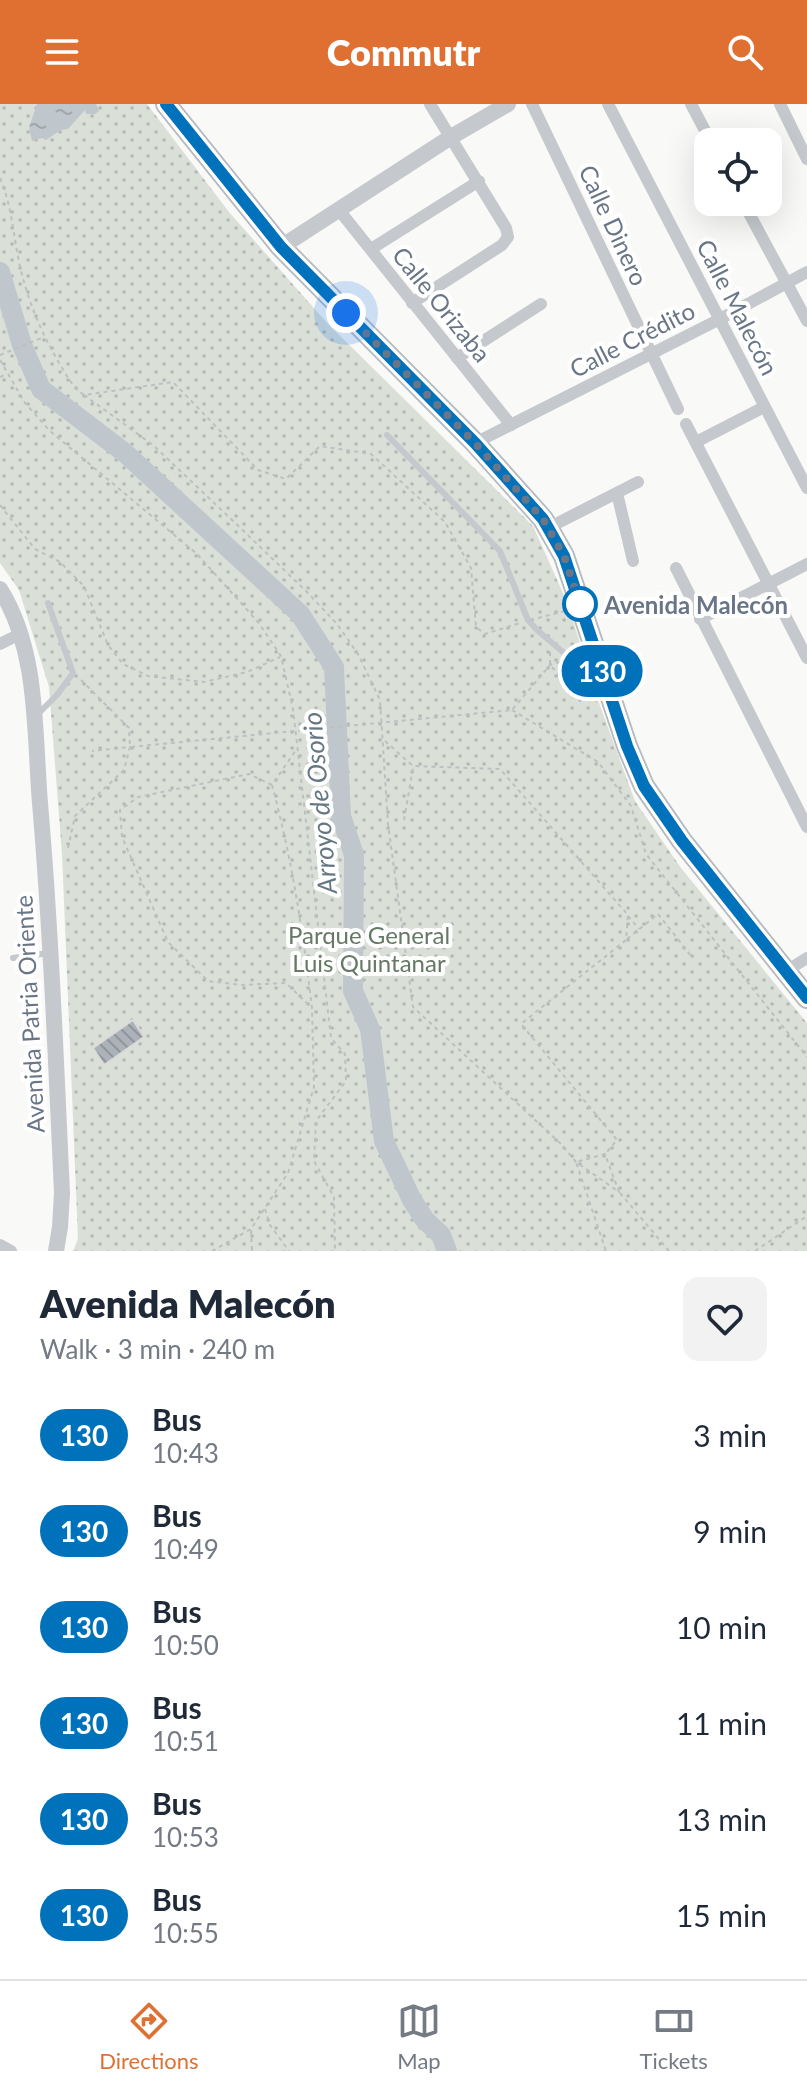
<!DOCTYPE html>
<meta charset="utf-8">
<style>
:root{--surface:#fff;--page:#f2f2f3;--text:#1f2937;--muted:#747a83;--line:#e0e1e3;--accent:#df7031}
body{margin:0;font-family:Lato,sans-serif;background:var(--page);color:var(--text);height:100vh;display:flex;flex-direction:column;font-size:30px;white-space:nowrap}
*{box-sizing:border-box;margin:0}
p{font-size:26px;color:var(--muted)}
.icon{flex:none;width:44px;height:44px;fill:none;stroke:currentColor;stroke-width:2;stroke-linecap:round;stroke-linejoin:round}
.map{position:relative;height:1147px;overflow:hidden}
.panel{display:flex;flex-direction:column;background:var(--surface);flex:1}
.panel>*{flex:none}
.badge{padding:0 16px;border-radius:26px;font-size:28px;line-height:52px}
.controls{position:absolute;left:694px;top:24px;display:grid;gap:16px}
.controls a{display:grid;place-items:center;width:88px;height:88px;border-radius:16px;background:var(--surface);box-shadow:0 8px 32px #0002;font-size:40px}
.you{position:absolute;width:40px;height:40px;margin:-20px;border:6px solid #fff;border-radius:50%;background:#1a73e8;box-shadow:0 0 0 12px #1a73e833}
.map>.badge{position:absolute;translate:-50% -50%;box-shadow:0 0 0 4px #fff}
.round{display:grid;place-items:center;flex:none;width:84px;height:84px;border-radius:16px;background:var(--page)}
.head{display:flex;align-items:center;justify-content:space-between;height:136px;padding:0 40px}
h1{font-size:38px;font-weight:800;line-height:60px}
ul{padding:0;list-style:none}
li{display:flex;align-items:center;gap:24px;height:96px;padding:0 40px}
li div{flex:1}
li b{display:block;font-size:30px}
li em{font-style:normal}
li .badge{min-width:88px;font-weight:700;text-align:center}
header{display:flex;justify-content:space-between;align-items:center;height:104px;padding:0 40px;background:var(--accent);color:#fff;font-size:36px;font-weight:800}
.tab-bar{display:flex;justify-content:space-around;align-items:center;height:112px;border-top:2px solid var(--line);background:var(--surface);font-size:22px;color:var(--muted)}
.tab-bar a{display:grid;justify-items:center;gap:4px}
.tab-bar .selected{color:var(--accent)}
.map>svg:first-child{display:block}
.park{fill:url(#park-dots)}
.water{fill:url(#water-ripples)}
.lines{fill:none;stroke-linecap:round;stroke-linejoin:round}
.river{stroke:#bfc7cd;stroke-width:20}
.building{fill:url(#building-back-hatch);stroke:#dbdbd9;stroke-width:2}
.secondary-casing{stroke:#b7bbc1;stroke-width:22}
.path{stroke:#bdbfc2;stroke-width:2;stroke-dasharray:4 4;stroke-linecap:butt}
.service{stroke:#c5c8cc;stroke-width:6}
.minor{stroke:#c5c8cc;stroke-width:12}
.tertiary{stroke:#c5c8cc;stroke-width:16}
.secondary{stroke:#fff;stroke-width:18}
.line-casing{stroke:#fff;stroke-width:18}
.line{stroke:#0072bc;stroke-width:12}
.walk{stroke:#697687;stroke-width:8;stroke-dasharray:0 14.4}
.stop-dot{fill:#fff;stroke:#0072bc;stroke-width:4}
.labels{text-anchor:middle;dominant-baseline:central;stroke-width:8;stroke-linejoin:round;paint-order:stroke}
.street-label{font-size:24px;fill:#697687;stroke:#fff}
.stop-label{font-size:24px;font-weight:bold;fill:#697687;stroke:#fff;text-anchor:start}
.park-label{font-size:24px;fill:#657964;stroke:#fff}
.water-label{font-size:26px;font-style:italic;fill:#657782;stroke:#fff}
</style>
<header><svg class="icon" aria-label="menu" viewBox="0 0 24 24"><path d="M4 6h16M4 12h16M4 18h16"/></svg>Commutr<svg class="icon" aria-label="search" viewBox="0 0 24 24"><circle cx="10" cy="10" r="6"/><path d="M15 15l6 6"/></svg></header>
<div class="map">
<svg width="807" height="1147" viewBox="0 0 807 1147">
<defs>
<pattern id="park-dots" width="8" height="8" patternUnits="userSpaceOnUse" patternTransform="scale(2)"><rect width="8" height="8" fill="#dae0d8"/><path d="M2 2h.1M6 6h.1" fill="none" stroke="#b5bab5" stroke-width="1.8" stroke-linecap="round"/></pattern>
<pattern id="water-ripples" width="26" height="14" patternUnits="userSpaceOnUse" patternTransform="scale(2)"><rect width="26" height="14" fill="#bfc7cd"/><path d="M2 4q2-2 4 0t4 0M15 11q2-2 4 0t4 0" fill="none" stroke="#9fa6ac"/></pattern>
<pattern id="building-back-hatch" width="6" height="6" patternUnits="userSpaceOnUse" patternTransform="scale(2)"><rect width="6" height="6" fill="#acb2b9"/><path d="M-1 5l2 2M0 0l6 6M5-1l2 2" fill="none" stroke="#90959c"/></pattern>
</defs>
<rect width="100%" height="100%" fill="#f9f9f7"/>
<path class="park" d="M0,0H147L229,108L328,220L533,422L567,498L599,599L635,697L681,764L807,919V1147H73L78,1135L62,750L49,583L19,486L0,459Z"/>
<path class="water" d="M37,0H96L99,7L95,10H86L85,6L68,25L61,26L46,36L42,34L32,37L29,23Z"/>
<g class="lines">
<path class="river" d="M0,168L22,241L41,285L125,349L300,510L334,563L341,712L354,751L353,887L370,925L384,1037L412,1096L425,1116L441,1131L447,1147"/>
</g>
<path class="building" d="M133,916L144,933L104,961L93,944Z"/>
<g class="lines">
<defs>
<path id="secondary" d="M166,0L281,143L475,339L543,415L564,452L627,642L644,682L682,737L807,894"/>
</defs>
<use href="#secondary" class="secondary-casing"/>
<g class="path">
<path d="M0,74C11,100 13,126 18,153C25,189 39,225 58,257C66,270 71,282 84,291L173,278L258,366L286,375L320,342L371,350L445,418L471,464L476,523L485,530L520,519"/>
<path d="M0,251L44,233"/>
<path d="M0,256L25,299L50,327L197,450L258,518L281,552L293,605L331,934L345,950L346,977L316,1017L314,1057L334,1093L335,1147"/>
<path d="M0,273L7,270"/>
<path d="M84,291L153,341L229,413L306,487L337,520L358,550L380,596L388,720L413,903L561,1040L576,1058L619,1088L605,1050L576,1058L606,1147"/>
<path d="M0,401L35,445L60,458L84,482L108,541L123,560L148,572L204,578L247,568L280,553"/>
<path d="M538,514L565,507"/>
<path d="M550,548V561L561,573"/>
<path d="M81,576L129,624L130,643L512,606L550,561L562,557"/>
<path d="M512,606L598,658L631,702L646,750L807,953"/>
<path d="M385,637L413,662L500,665L628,811L626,836L521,920L617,1036L606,1049"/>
<path d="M272,681L249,670L138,693L120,706L122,733L168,838L208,877L241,881L286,879L312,904C303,828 292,755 272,681L296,646"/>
<path d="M404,716L413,664"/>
<path d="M68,744L75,712L124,666L130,643L92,647"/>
<path d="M628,812L639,825"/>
<path d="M627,835L658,810L692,853"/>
<path d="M620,1089L669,1147"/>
<path d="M265,1105L270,1121L289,1147"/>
<path d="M251,1126L252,1147"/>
<path d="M212,1147L251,1125L288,1069L314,983L312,905"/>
<path d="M755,1147L807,1112"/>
</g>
<g class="service">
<path d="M387,331L500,447L528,516L537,526L571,555L599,565"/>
<path d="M38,610L57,591L73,569L48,499"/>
<path d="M13,854L49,849"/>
</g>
<g class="minor">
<path d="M532,0L678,305"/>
<path d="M608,0L807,384"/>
<path d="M691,0L711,38"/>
<path d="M780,0L807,55"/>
<path d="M743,98L807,217"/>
<path d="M339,106L511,321"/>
<path d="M371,145L479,77"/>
<path d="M412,199L502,141L508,133L506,124L430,0"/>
<path d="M457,254L541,200"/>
<path d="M686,320L807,554"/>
<path d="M696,338L764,303"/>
<path d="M475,339L720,215L807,168"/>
<path d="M617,389L633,457"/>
<path d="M548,424L638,378"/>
<path d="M676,464L807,723"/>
<path d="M700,515L807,460"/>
<path d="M0,540L20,530"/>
<path d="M786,867L807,854"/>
<path d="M0,1141L11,1147"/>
</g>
<g class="tertiary">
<path d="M281,143L451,33L508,0"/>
<path d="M0,485C39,547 34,628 40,699C51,829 56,958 62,1089L60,1123L56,1147"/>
</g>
<use href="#secondary" class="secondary"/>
</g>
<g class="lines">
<defs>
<path id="line" d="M166,0L281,143L475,339L543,415L564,452L627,642L644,682L682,737L807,894"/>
</defs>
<use href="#line" class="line-casing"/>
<use href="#line" class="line"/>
<path class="walk" d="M346,209L475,339L543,415L564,452L580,500"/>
</g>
<circle class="stop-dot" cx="580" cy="500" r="16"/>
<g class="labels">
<g class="street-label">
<text transform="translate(614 121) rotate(65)">Calle Dinero</text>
<text transform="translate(442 200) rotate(51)">Calle Orizaba</text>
<text transform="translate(738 203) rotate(63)">Calle Malecón</text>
<text transform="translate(632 235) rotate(-27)">Calle Crédito</text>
<text transform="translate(29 910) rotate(-93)">Avenida Patria Oriente</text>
</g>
<g class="stop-label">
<text x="604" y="500">Avenida Malecón</text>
</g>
<g class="park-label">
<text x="369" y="830">Parque General<tspan x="369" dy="28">Luis Quintanar</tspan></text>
</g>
<g class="water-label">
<text transform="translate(319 699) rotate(-95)">Arroyo de Osorio</text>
</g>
</g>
</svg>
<div class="controls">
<a><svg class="icon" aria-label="locate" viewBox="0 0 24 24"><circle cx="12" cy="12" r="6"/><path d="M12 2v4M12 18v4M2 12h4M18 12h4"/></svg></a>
</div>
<div class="you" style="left:346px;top:209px"></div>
<b class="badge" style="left:602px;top:567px;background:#0072bc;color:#fff">130</b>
</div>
<section class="panel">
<div class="head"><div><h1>Avenida Malecón</h1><p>Walk · 3 min · 240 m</p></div><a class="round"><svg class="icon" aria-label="heart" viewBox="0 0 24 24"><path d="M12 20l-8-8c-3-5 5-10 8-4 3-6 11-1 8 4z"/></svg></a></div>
<ul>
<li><span class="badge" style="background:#0072bc;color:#fff">130</span><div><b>Bus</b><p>10:43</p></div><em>3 min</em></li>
<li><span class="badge" style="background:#0072bc;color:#fff">130</span><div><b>Bus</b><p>10:49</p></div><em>9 min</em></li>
<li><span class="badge" style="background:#0072bc;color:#fff">130</span><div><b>Bus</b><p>10:50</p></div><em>10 min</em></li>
<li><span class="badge" style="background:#0072bc;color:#fff">130</span><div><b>Bus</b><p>10:51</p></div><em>11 min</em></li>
<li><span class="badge" style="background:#0072bc;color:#fff">130</span><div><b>Bus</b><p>10:53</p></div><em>13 min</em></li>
<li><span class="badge" style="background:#0072bc;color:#fff">130</span><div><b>Bus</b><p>10:55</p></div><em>15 min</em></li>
</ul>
</section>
<nav class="tab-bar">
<a class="selected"><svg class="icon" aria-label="directions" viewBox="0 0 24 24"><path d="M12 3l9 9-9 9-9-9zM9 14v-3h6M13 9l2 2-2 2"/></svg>Directions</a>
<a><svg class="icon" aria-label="map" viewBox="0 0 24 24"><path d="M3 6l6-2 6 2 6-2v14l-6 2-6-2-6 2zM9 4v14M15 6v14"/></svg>Map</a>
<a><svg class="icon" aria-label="tickets" viewBox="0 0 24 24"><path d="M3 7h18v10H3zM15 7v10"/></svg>Tickets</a>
</nav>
